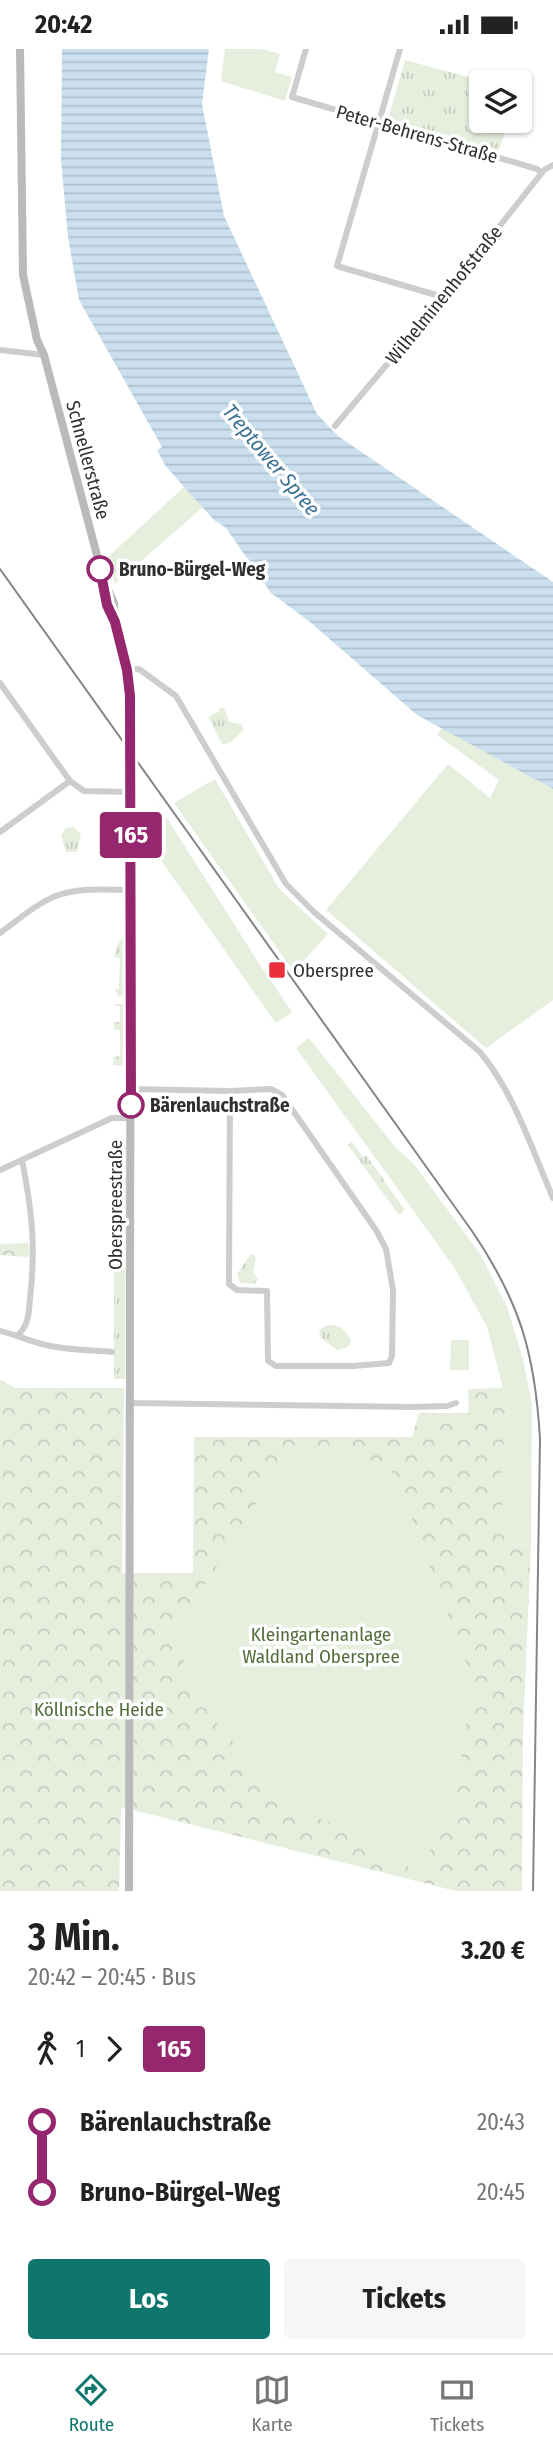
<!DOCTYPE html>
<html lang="de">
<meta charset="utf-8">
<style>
:root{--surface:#fff;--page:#f6f6f6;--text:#222;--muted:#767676;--line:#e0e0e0;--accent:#0f766e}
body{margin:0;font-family:"Fira Sans Condensed",sans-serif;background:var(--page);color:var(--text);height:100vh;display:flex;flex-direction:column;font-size:26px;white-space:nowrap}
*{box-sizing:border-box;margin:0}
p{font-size:23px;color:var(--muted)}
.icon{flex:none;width:38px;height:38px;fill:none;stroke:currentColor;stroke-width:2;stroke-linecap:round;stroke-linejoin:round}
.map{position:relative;height:1842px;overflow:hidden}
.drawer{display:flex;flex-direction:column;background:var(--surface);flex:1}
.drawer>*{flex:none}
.badge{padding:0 14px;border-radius:5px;font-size:24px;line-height:46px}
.tools{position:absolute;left:469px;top:21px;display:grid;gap:14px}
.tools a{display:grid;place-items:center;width:63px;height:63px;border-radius:7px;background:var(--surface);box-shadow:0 2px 5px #0004;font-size:35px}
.map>.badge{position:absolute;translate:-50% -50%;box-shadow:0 0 0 4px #fff}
.legs{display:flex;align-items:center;gap:10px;height:77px;padding:0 28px;font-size:23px}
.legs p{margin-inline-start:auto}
.headline{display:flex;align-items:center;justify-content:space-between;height:119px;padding:0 28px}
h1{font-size:38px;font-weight:700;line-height:52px}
.action{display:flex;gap:14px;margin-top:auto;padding:14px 28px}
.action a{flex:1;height:80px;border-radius:7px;background:var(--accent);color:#fff;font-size:28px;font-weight:700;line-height:80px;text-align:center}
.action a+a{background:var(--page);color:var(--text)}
ul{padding:0 28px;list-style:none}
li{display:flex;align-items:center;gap:24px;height:70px;font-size:26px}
li i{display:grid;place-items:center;width:10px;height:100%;margin:0 9px;background:currentColor}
li i::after{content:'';width:18px;height:18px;margin:-9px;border:5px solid;border-radius:50%;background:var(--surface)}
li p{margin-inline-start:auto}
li:first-child i{background:linear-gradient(#0000 50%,currentColor 0)}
li:last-child i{background:linear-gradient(currentColor 50%,#0000 0)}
.status{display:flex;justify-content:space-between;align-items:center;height:49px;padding:0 35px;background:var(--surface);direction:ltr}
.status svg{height:19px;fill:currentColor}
.dock{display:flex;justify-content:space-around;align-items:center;height:98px;border-top:2px solid var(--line);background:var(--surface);font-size:19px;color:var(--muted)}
.dock a{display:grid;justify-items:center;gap:4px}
.dock .on{color:var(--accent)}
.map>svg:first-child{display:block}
.grass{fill:url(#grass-tufts)}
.forest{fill:url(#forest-crowns)}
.garden{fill:#e6eede}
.water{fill:url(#water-rules)}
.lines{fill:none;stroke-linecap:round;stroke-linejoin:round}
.minor{stroke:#cdcdcd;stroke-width:6}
.secondary{stroke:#bababa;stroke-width:8}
.tram{stroke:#858585;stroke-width:2}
.line-1-casing{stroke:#fff;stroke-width:16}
.line-1{stroke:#95276e;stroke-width:10}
.stop-1-dot{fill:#fff;stroke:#95276e;stroke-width:3.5}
.poi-dot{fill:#ea303c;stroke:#fff;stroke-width:2.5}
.labels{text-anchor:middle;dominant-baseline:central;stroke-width:7;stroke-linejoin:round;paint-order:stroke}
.street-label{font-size:19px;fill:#303030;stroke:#fff}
.stop-label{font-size:19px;font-weight:bold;fill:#303030;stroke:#fff;text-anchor:start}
.poi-label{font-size:19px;fill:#303030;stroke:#fff;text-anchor:start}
.park-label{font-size:19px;fill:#536e3c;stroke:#fff}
.water-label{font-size:21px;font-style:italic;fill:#3b7296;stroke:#fff}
</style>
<div class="status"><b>20:42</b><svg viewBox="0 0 49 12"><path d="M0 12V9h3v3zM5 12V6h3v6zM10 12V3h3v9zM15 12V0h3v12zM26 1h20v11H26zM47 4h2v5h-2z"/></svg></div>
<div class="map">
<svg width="553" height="1842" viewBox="0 0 553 1842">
<defs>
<pattern id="grass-tufts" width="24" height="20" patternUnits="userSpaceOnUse" patternTransform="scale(1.75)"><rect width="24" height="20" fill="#e6eede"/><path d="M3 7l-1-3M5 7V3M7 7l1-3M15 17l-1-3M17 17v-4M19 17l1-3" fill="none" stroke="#c6ccbf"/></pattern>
<pattern id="forest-crowns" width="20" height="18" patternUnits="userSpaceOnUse" patternTransform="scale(1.75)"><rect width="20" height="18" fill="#e6eede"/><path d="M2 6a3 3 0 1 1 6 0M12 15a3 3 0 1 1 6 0" fill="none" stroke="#c6ccbf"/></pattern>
<pattern id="water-rules" width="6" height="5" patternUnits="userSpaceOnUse" patternTransform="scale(1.75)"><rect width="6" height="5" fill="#cae0ee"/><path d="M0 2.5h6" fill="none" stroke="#aec0cc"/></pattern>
</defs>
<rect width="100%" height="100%" fill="#fff"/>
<g class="grass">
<path d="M405,11L479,31L476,40L481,42V72H509L499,101L388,70Z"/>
<path d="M220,659H224L230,673L241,675L244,681C237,686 232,696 222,695L208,668L219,662Z"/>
<path d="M73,778L81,785L77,803H66L61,786L66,779Z"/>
<path d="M124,885L128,887L127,942L125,946L118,947L115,940H119L120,909L114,908L116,899Z"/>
<path d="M116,955H124L127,959V1015L125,1017L113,1016L114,1008L120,1007V981H114V973H120V957H114Z"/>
<path d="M119,1093H126L125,1330H114V1202H119V1151H114V1134H119Z"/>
<path d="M352,1093L363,1108L366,1106L405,1161L399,1166L348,1096Z"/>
<path d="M254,1205L256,1210L253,1223L258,1230L255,1235L240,1234L237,1225L250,1206Z"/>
<path d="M328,1276C341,1275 346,1282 351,1292L348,1298L337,1301L321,1289L319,1281Z"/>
</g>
<g class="forest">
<path d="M28,1194L30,1206L27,1208L0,1206V1195Z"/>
<path d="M0,1331L16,1339H124L122,1524H193L194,1388H412L419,1364H469L468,1340L503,1339L506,1364L501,1433L505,1495L531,1496L523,1683L522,1842H456L121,1758L119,1842H0Z"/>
</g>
<g class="garden">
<path d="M225,0H261L280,5L275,23L292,28L285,52L221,32Z"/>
<path d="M184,438L203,458L115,535L108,508Z"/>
<path d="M442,679L553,740V951L486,999L326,861L448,715L490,749L499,731L437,686Z"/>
<path d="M215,730L280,841L328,885L294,923L174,754Z"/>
<path d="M160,758L258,913L292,963L276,974L148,793L141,774V764Z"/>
<path d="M309,989L396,1099L413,1114L481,1206L507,1258L523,1310L532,1355L531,1496L505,1495L501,1433L506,1364L503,1339L487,1278L454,1218L296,999Z"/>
<path d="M451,1291H469V1321H450Z"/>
<path d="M338,1392L395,1425L472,1630L454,1759L418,1823L275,1744L213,1669L172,1587L284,1413Z"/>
</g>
<path class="water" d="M62,0H209L202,55L224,167L317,365L338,387L553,533V740L417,666L310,573L271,544L226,479L214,471L184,438L165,416L157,401L162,398L79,251L68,188L61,111Z"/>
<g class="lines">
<g class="minor">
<path d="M306,0L292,48L537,120L542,124"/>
<path d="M400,0L337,217L443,248"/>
<path d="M0,301L44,306"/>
<path d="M335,377L438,255L544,121L553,116"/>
<path d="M127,621L139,620L176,647L286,835L314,863L480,1003C514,1044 532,1100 553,1149"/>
<path d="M0,634L70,732L84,742L132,743"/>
<path d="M0,783L70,732"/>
<path d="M0,884C15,873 29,861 45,852C71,837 103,841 132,841"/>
<path d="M131,1040L230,1042L229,1235L237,1241L267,1242L268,1312L276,1317H353L389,1314L392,1307L393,1241L386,1200L376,1181L282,1046L271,1040L230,1042"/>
<path d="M0,1121L112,1069H131"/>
<path d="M0,1282C17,1286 28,1292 46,1296C67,1301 90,1301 112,1303"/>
<path d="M19,1285C29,1276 29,1261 30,1249C36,1197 32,1162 22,1111"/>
<path d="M130,1354L413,1358L447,1357L456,1354"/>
</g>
<g class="secondary">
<path d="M20,0L23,226L37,291L44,306L103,529L107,556L112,567"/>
<path d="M103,529L114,554L115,573L127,621L131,654L129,1842"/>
</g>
<path class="tram" d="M0,520L472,1182C520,1253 535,1304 540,1390L533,1842"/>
</g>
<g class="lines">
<defs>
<path id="line-1" d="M100,520L107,556L115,573L127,621L130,647L131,1056"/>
</defs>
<use href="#line-1" class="line-1-casing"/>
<use href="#line-1" class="line-1"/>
</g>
<g class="stop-1-dot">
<circle cx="100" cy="520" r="12"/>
<circle cx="131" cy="1056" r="12"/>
</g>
<rect class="poi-dot" x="268" y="912" width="18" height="18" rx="3.5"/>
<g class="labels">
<g class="street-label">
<text transform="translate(417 85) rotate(16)">Peter-Behrens-Straße</text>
<text transform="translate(444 246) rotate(-51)">Wilhelminenhofstraße</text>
<text transform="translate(88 411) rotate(75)">Schnellerstraße</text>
<text transform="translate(115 1156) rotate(-90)">Oberspreestraße</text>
</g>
<g class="stop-label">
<text x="119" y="520">Bruno-Bürgel-Weg</text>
<text x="150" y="1056">Bärenlauchstraße</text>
</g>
<g class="poi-label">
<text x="293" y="921">Oberspree</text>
</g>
<g class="park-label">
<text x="321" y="1585">Kleingartenanlage<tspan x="321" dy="22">Waldland Oberspree</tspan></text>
<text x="99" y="1660">Köllnische Heide</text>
</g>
<g class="water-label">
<text transform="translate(271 411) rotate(50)">Treptower Spree</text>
</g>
</g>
</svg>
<div class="tools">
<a><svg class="icon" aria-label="layers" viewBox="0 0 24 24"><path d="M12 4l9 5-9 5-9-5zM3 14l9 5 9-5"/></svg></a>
</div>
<b class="badge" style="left:131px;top:786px;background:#95276e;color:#fff">165</b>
</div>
<section class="drawer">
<div class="headline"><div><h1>3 Min.</h1><p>20:42 – 20:45 · Bus</p></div><b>3.20 €</b></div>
<div class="legs"><svg class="icon" aria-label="walk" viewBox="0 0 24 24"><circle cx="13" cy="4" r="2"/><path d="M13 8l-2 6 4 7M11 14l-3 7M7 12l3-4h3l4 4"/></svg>1<svg class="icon" aria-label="forward" viewBox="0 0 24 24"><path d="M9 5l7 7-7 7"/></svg><b class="badge" style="background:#95276e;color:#fff">165</b></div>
<ul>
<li><i style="color:#95276e"></i><b>Bärenlauchstraße</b><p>20:43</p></li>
<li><i style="color:#95276e"></i><b>Bruno-Bürgel-Weg</b><p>20:45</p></li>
</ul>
<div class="action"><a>Los</a><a>Tickets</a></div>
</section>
<nav class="dock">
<a class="on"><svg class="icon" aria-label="directions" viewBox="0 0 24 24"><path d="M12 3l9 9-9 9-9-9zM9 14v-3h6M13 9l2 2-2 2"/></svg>Route</a>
<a><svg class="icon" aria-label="map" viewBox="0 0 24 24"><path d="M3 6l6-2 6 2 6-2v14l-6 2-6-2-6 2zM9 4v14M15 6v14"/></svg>Karte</a>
<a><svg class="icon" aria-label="tickets" viewBox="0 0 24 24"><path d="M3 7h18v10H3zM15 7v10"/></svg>Tickets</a>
</nav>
